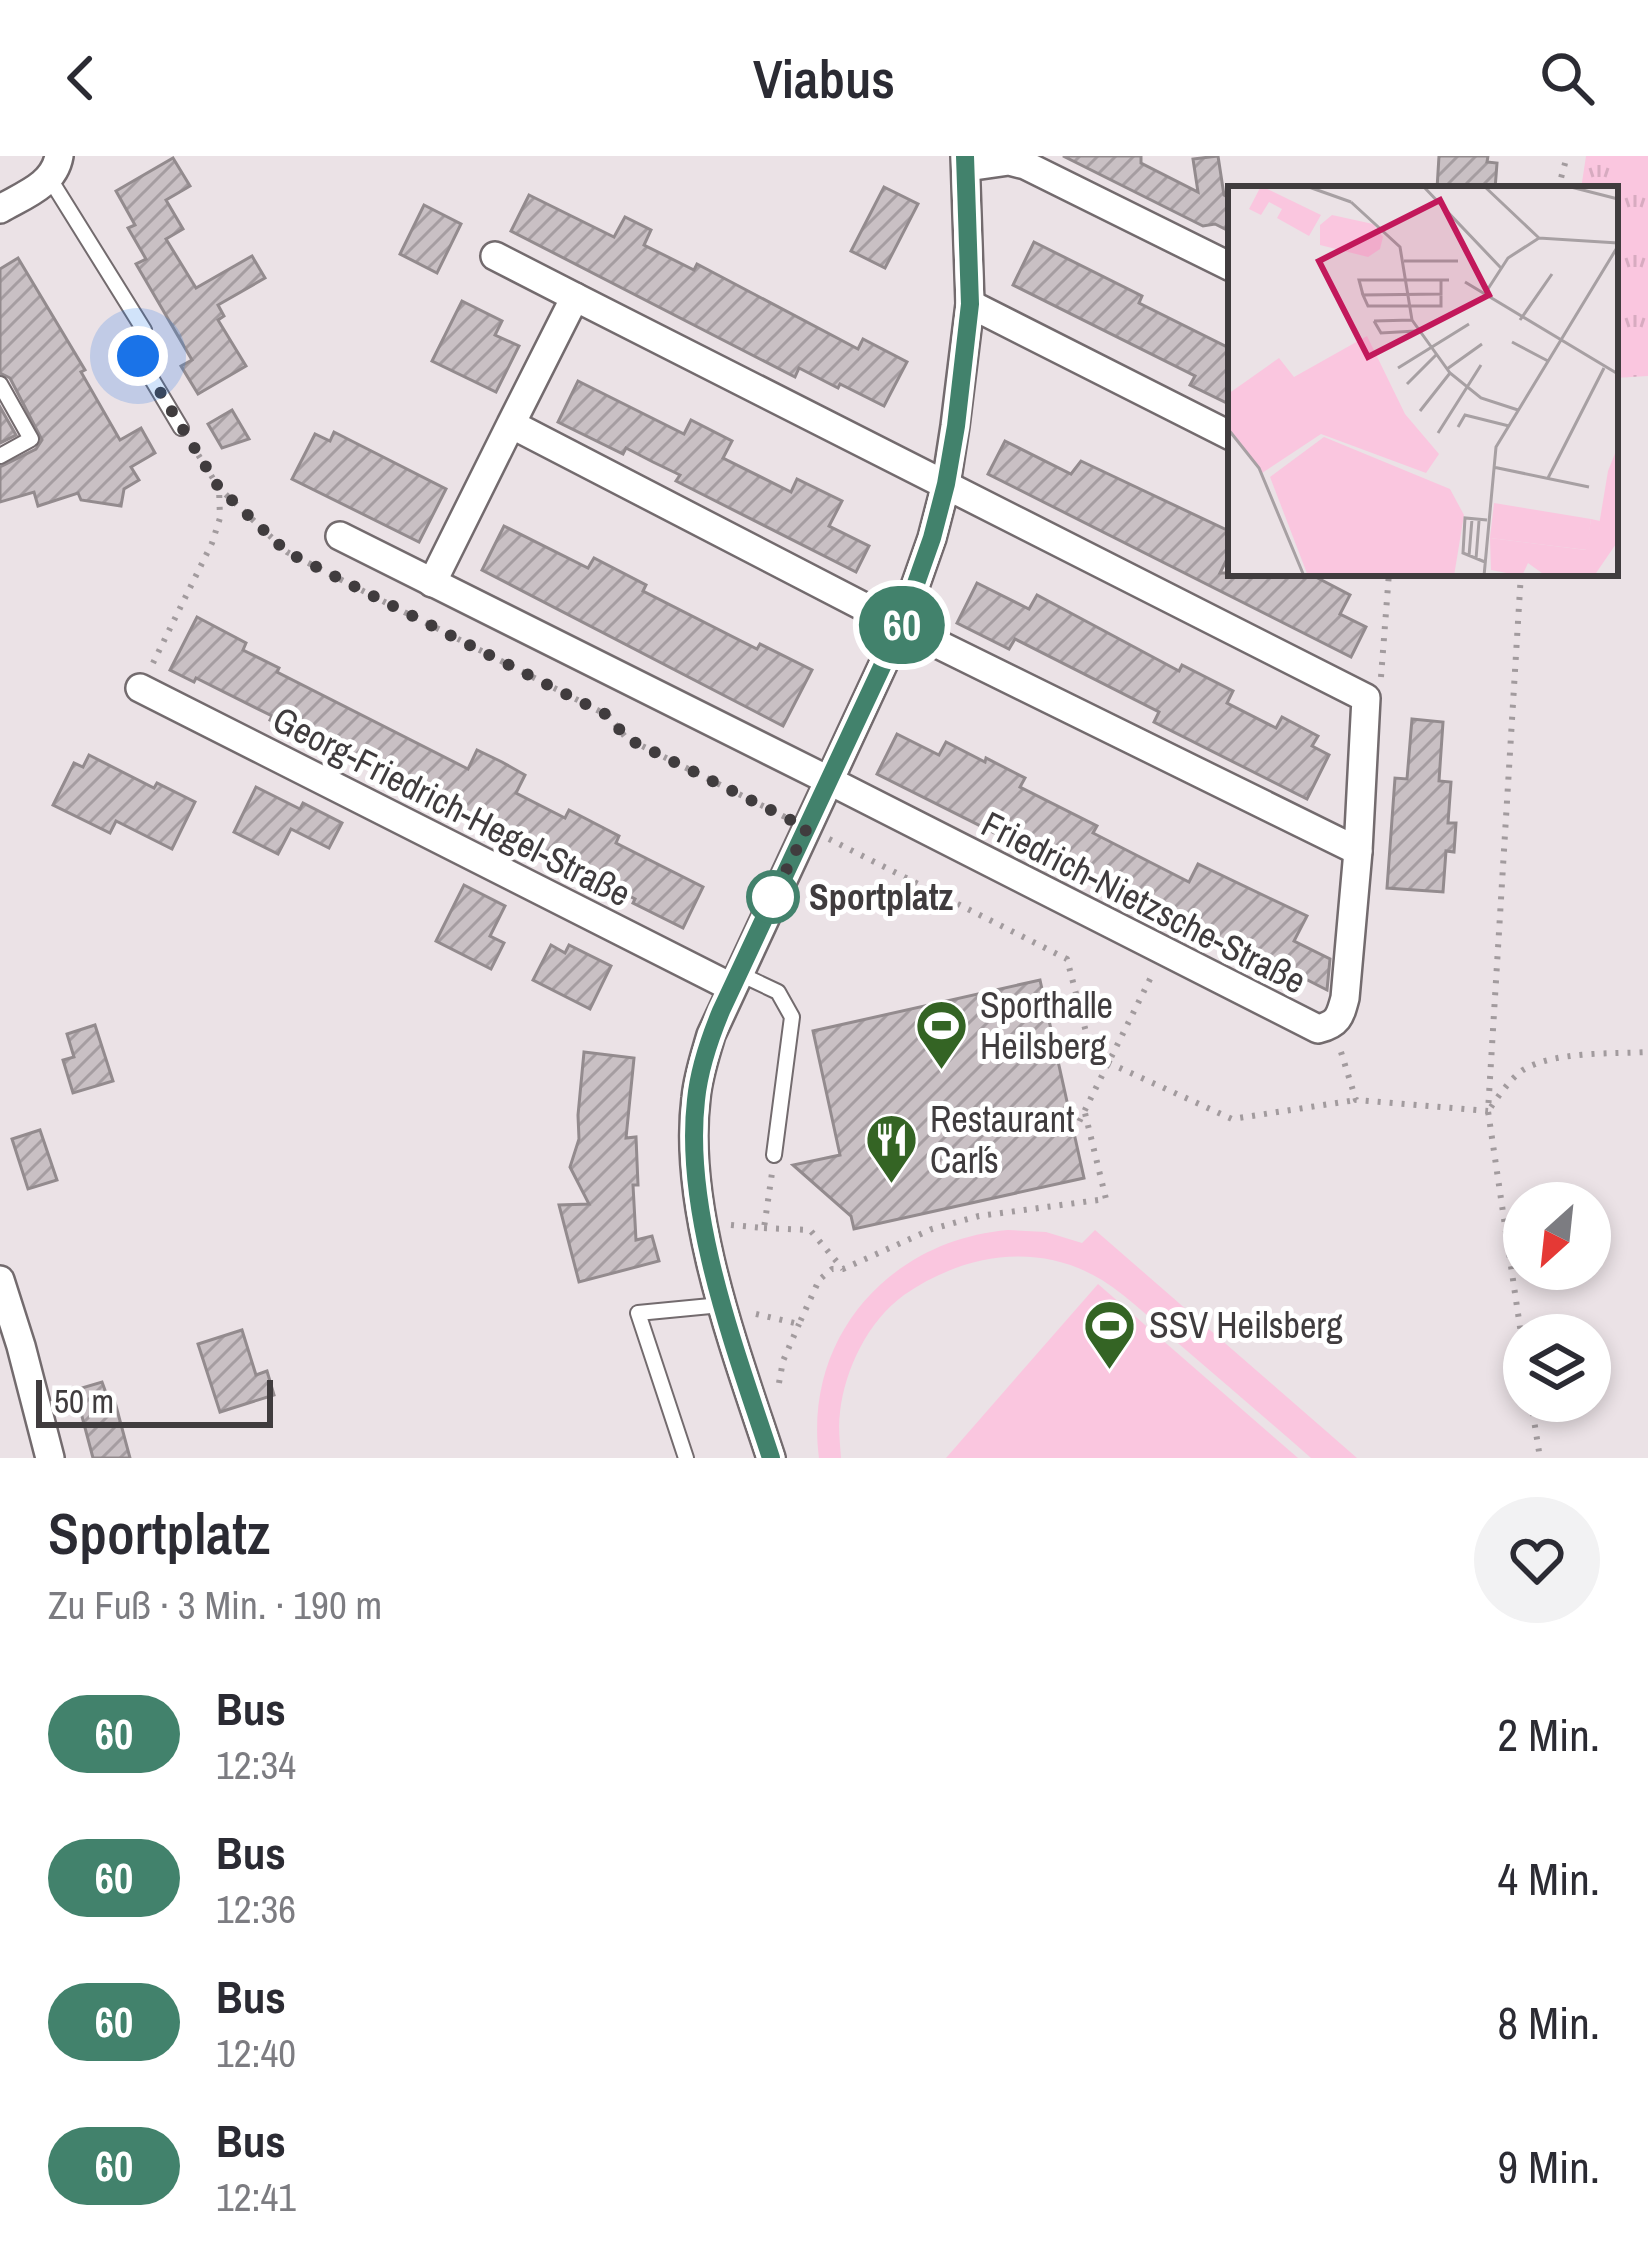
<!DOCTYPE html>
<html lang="de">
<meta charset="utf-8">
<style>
:root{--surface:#fff;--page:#f2f2f3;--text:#2b2b33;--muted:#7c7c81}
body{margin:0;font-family:"Archivo Narrow",sans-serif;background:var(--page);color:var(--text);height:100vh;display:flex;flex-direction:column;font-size:45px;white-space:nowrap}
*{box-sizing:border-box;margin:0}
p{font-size:39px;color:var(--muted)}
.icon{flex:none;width:66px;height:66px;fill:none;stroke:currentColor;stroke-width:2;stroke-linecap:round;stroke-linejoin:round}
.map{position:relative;height:1302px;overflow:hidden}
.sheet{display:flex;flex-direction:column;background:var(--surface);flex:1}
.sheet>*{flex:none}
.badge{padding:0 24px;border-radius:39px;font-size:42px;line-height:78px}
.needle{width:78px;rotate:207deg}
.buttons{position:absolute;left:1503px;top:1026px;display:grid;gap:24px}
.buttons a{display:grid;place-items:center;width:108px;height:108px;border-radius:50%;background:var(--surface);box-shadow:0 6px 18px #0003;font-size:60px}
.scale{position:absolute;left:36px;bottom:30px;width:237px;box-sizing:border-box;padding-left:12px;border:6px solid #403c3e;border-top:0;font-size:33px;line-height:42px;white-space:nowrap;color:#403c3e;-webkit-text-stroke:9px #fff;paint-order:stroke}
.you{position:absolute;width:60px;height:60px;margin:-30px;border:9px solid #fff;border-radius:50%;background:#1a73e8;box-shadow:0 0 0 18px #1a73e833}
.map>.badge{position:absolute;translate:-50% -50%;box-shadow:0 0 0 6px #fff}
.round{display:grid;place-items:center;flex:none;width:126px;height:126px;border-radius:63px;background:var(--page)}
.headline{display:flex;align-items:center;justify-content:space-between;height:204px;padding:0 48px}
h1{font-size:57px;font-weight:600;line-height:90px}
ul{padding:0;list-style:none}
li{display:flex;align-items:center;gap:36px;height:144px;padding:0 48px}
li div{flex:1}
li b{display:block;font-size:45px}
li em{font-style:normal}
li .badge{min-width:132px;font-weight:700;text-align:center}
header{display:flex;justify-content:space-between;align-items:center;height:156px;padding:0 48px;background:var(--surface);font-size:54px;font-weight:600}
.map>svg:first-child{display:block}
.grass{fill:url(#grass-tufts)}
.green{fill:#fac6df}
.building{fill:url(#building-hatch);stroke:#938b8e;stroke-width:3}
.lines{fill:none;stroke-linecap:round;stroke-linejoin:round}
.lane-casing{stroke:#736b6e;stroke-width:18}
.street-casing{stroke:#736b6e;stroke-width:32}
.path{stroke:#a29b9e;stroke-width:6;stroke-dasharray:3 9;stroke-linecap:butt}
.lane{stroke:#fff;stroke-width:14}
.street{stroke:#fff;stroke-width:27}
.line-casing{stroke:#fff;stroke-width:27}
.line{stroke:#42826c;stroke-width:18}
.walk{stroke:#403c3e;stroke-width:12;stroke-dasharray:0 21.6}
.stop-dot{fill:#fff;stroke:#42826c;stroke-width:6}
.labels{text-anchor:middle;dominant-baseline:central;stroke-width:10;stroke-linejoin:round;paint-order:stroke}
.street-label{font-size:36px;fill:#403c3e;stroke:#fff}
.stop-label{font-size:36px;font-weight:bold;fill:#403c3e;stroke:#fff;text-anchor:start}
.poi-label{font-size:36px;fill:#403c3e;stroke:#fff;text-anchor:start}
.inset-road{fill:none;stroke:#a7a0a3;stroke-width:3}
.view{fill:#c2185b;fill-opacity:0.15;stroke:#c2185b;stroke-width:6}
.inset-edge{fill:none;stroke:#403c3e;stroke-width:6}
</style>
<header><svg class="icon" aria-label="back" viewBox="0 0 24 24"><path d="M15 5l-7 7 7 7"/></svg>Viabus<svg class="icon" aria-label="search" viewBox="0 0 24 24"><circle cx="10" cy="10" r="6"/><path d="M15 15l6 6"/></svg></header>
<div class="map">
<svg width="1648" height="1302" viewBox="0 0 1648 1302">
<defs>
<pattern id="grass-tufts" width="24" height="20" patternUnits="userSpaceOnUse" patternTransform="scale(3)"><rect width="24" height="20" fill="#fac6df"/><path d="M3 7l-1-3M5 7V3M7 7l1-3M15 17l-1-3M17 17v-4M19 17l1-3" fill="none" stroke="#d7abc0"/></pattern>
<pattern id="building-hatch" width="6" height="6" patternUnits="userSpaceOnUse" patternTransform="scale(3)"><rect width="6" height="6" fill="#c9c0c4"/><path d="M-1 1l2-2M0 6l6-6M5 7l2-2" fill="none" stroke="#a59da1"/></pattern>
</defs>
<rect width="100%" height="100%" fill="#ebe2e6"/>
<path class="grass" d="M1586,0H1648V220L1615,222V33H1581Z"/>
<g class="green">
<path d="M1008,1074L1046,1076L1082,1087L1095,1074L1357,1302H1311C1270,1266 1228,1230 1186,1194C1159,1171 1132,1143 1102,1124C1038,1085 963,1098 904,1139C868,1165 845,1213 840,1256C838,1271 840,1287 841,1302H819C803,1181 890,1084 1008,1074Z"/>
<path d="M1098,1128L1298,1302H946Z"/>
</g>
<g class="building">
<path d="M1063,0H1141V7L1198,36L1193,3L1218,0L1224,39L1231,43V76L1215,68L1203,70Z"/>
<path d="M1439,0H1488L1487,6L1497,7L1495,33H1437Z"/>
<path d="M173,2L190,30L166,44L183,73L166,83L196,132L252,100L265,122L218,149L224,160L218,164L246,210L198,238L181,210L192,204L136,108L146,103L128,72L135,69L116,35Z"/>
<path d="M884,31L918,48L885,112L851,95Z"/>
<path d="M529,39L614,81L625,61L651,74L644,89L694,114L697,108L858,193L863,183L907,206L884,250L840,228L838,232L799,212L795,221L511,75Z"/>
<path d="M424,49L461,68L437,117L400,98Z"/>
<path d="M1034,86L1142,140L1139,147L1231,193V249L1190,229L1195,220L1013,129Z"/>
<path d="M18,102L85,214L81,216L120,284L141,272L155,297L131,311L139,324L124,333L121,350L81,344L78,337L38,350L34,336L0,346V311L36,293L42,284L10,222L0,217V113Z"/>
<path d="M462,145L502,165L495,179L519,190L496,236L432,205Z"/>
<path d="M578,225L684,278L691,264L732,285L723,302L791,336L797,323L842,345L829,370L869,390L856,416L676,325L680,319L653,306L626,292L623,298L558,266Z"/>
<path d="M0,251L16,279L0,287Z"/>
<path d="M232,254L249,283L222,292L208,268Z"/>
<path d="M334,276L446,333L419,386L292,323L315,278L330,285Z"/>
<path d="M1005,285L1071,318L1081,305L1231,376V395L1220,417H1308L1350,439L1340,458L1366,471L1351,501L988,318Z"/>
<path d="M504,370L588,412L594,402L646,429L643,435L757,493L760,488L812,514L783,570L482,414Z"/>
<path d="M977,427L1029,453L1037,439L1179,515L1182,509L1233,535L1227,547L1276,572L1282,561L1318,580L1312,590L1329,599L1307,643L1154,566L1159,556L1015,483L1009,493L957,467Z"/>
<path d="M197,461L246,487L243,494L279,512L277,516L468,613L477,594L502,606L525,619L516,637L565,662L569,654L619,680L616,687L703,731L683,772L633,747L635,743L580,715L579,717L419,639L316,583L314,586L270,564L272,560L196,522L194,526L170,514Z"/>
<path d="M1412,563L1443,566L1439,625L1451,626L1448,667H1456L1454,696L1446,695L1443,736L1387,732L1395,622L1407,623Z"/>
<path d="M897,578L939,599L946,586L985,606L986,602L1025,622L1020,631L1097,670L1093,677L1189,726L1198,708L1307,760L1294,785L1330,803L1327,834L1282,811L1277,819L1240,801L1242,797L1199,777L1198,779L877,618Z"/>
<path d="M89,599L154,632L157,627L195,646L172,693L116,665L110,677L53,649L74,607L83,611Z"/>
<path d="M256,631L300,653L303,647L342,667L329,692L291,673L278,698L234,676Z"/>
<path d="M464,729L505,750L490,780L504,787L491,813L436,785Z"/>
<path d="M551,789L565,797L569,789L611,810L590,853L533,824Z"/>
<path d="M1040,824L1084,1022L854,1073L851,1060L793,1009L840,999L813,875Z"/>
<path d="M95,869L113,925L73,937L63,904L74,901L67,878Z"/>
<path d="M584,896L634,902L626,982L636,981L638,1029H633L636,1084L652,1080L659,1105L579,1126L559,1049L589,1048L570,1011L579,983L578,959Z"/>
<path d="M40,974L57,1024L28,1033L12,983Z"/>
<path d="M242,1174L256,1219L267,1215L274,1239L220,1256L198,1188Z"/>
<path d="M102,1226L110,1248L115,1246L130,1302H93L75,1234Z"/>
</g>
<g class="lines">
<defs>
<g id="lane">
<path d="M50,23L144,174L138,200L181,272"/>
<path d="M0,228L31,283L0,300"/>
<path d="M740,818L778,836L792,861L774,999"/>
<path d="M686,1302L638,1157L721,1149"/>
</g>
<g id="street">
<path d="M967,11L1009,5L1025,9L1231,111"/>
<path d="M0,53C24,39 54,29 59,0"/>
<path d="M495,100L575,141"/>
<path d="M970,148L1231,280"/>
<path d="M340,380L830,625L1318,873C1338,868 1340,861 1345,842L1358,695"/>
<path d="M432,427L511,268L901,470L1358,695L1366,542L575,141L511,268"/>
<path d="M140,532L731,831"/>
<path d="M0,1124L21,1190L50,1302"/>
<path d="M771,1302C736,1196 682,1054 696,942C698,920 705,900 711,879L901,470L932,382L946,328L955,270L970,148L965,0"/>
</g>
</defs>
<use href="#lane" class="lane-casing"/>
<use href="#street" class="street-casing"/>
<g class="path">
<path d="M1558,33L1567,0"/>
<path d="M192,289L219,332L287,396L414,461"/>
<path d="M1521,417L1488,955L1524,1198"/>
<path d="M415,461L609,560L626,582L785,661"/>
<path d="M153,507L212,387L220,362L219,332"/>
<path d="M1381,521L1389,417"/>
<path d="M829,683L1067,803L1092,899L1109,907L1232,963L1356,944"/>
<path d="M1341,896L1356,944L1488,955"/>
<path d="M1491,951C1500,938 1510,923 1523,914C1554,895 1612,898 1648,896"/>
<path d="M1074,976L1151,821"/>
<path d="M731,1069L764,1072L772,1017"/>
<path d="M764,1072L810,1074L843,1113"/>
<path d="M756,1158L799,1168L819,1124L832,1113H843L932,1073L979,1060L1106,1043L1084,953"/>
<path d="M779,1227L783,1205L799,1168"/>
<path d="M1531,1245L1540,1302"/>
</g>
<use href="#lane" class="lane"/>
<use href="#street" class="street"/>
</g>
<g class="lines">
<defs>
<path id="line" d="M771,1302C736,1195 683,1057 696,944C699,913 709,884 721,855L901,470L932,382L946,328L956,270L970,148L965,0"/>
</defs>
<use href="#line" class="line-casing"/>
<use href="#line" class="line"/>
<path class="walk" d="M138,200L219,332L287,396L609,560L626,582L807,672L773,741"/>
</g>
<defs>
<symbol id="stadium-pin" viewBox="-11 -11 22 30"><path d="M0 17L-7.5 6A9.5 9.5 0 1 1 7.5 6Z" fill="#346424" stroke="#fff"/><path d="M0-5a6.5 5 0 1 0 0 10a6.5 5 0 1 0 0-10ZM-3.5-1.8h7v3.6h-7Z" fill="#fff"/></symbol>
<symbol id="restaurant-pin" viewBox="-11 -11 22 30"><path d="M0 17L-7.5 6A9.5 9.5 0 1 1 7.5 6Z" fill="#346424" stroke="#fff"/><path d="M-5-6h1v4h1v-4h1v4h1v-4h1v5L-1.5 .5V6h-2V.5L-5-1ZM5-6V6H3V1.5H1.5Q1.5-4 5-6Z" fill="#fff"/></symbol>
</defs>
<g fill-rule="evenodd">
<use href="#stadium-pin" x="912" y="840" width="59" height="81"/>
<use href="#restaurant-pin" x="862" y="954" width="59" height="81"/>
<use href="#stadium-pin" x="1080" y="1140" width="59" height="81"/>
</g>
<circle class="stop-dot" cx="773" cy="741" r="24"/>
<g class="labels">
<g class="street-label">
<text transform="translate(452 650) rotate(27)">Georg-Friedrich-Hegel-Straße</text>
<text transform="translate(1144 746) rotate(27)">Friedrich-Nietzsche-Straße</text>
</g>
<g class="stop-label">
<text x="809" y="741">Sportplatz</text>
</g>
<g class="poi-label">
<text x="980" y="849">Sporthalle<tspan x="980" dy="41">Heilsberg</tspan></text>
<text x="930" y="963">Restaurant<tspan x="930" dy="41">Carl´s</tspan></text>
<text x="1149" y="1169">SSV Heilsberg</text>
</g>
</g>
<g transform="translate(1228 30)">
<rect width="390" height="390" fill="#ebe2e6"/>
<path d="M139,150L177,228L211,268L198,287L93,248L34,287L0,241V208L51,172L66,191ZM363,333L390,339V355L366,390H318L300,377L294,390L263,384L262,352L358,364Z" fill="#fac6df"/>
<path d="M390,260V339H371L380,285Z" fill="#fac6df"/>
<path d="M96,251L222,303L236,329L226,390H80L42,291Z" fill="#fac6df"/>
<path d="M33,0L93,29L81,50L49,32L54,23L41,16L33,29L21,23ZM104,29L145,38L155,51L152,63L140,71L92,59V39ZM266,317L363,333L359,364L262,352Z" fill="#fac6df"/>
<path class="inset-road" d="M78,0L123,16M195,0L273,82M256,0L311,52M339,0L390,13M123,16L172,61L184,134L222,187L253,212L290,224M176,75H230M213,94V108L135,109L140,120H213V108M237,96L390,188M135,109L131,94H221M256,109L280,72L311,52L390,57M292,134L324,88M146,135L153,147L188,145M146,135L184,134M284,156L320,175M170,182L241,138M219,183L254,158M179,198L208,169M192,225L222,187M230,241L237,229L281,240M0,243L31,282L76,390M210,247L253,179M265,281L361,301M320,292L376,182M241,370L244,333M248,373L251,335M257,376L235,367L237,332L259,334M256,390L268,261L390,60"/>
<path class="view" d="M212,14L261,109L140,171L91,75Z"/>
<rect width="390" height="390" class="inset-edge"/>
</g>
</svg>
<div class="buttons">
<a><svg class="needle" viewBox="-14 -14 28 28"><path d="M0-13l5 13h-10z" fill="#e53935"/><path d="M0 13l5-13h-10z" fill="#7c7c81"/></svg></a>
<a><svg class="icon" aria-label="layers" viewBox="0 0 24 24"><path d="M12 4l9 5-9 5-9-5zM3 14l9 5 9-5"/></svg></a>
</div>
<div class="scale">50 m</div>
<div class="you" style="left:138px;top:200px"></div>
<b class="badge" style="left:902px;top:469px;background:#42826c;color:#fff">60</b>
</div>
<section class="sheet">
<div class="headline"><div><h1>Sportplatz</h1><p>Zu Fuß · 3 Min. · 190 m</p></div><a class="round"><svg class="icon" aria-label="heart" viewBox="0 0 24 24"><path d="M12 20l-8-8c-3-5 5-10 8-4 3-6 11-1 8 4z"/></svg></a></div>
<ul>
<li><span class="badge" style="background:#42826c;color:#fff">60</span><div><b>Bus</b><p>12:34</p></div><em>2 Min.</em></li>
<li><span class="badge" style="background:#42826c;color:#fff">60</span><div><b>Bus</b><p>12:36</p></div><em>4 Min.</em></li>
<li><span class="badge" style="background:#42826c;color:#fff">60</span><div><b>Bus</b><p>12:40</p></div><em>8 Min.</em></li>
<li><span class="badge" style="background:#42826c;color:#fff">60</span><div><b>Bus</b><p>12:41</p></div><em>9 Min.</em></li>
</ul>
</section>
